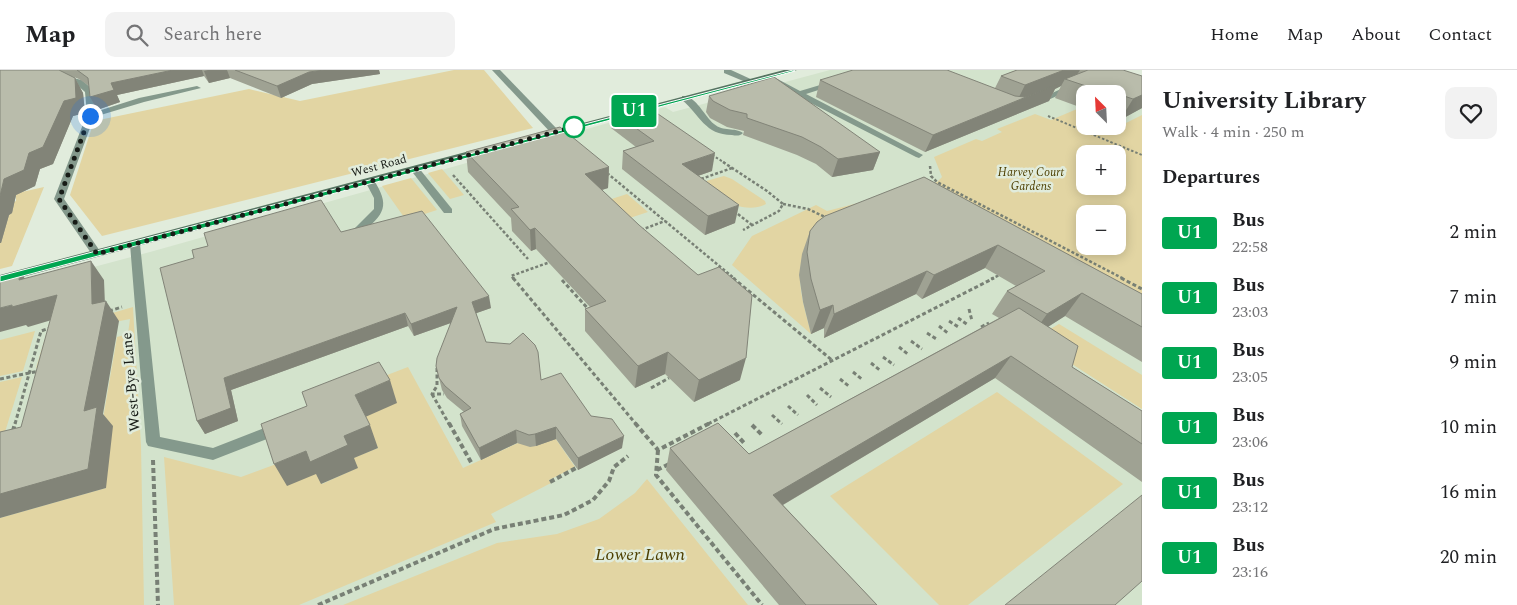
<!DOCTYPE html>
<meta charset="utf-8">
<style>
:root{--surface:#fff;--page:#f2f2f2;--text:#202124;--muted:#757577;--line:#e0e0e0}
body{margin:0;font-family:Spectral,serif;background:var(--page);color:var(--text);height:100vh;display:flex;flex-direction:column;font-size:19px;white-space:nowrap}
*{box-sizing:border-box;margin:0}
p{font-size:16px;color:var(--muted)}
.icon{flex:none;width:28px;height:28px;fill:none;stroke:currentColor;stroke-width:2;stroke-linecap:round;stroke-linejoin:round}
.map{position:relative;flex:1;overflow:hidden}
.panel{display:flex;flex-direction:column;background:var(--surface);width:375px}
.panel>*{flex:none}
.badge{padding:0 10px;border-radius:4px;font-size:18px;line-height:32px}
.needle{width:32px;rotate:336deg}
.tools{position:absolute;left:1076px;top:15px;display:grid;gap:10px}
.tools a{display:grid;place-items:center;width:50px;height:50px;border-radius:10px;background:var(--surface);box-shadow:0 2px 12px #0003;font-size:25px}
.you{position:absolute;width:25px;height:25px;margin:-12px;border:4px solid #fff;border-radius:50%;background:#1a73e8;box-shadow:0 0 0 8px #1a73e833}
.map>.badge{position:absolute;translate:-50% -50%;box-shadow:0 0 0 2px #fff}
h2{padding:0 20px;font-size:19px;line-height:45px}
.round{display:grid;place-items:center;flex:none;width:52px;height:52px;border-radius:10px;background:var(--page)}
.headline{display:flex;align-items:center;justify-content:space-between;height:85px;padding:0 20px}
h1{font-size:24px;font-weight:700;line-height:38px}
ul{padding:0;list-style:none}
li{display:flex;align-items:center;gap:15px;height:65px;padding:0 20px}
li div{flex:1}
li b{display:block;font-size:19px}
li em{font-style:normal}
li .badge{min-width:55px;font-weight:700;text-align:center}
header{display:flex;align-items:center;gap:30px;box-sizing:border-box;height:70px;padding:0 25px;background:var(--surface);border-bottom:1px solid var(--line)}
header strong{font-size:24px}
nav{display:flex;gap:28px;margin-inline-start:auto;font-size:18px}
.search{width:350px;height:45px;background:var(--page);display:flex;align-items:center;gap:12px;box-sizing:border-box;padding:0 18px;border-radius:10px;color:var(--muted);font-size:19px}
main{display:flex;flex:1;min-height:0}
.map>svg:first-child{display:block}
.built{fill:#d3e3cc;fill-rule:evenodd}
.green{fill:#e2d5a3;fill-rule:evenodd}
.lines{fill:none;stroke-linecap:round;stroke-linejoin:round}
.path-far3{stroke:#788075;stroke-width:2;stroke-dasharray:2.5 2;stroke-linecap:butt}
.path-far2{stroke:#788075;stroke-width:2.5;stroke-dasharray:3 2;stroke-linecap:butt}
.path-far1{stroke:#788075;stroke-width:3;stroke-dasharray:4 2.5;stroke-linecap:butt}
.path{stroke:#788075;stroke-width:4;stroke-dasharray:5 3;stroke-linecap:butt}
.lane{fill:#84998c;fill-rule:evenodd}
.secondary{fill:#547360;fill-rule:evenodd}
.wall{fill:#9fa293}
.shaded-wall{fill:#828478}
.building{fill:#b9bcab;stroke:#828478}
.line{fill:#00a651;stroke:#fff}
.walk{stroke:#171b16;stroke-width:5;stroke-dasharray:0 9}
.stop-dot{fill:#fff;stroke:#00a651;stroke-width:2.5}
.labels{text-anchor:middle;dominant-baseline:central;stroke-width:5;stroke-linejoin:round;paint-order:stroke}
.far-street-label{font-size:12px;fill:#171b16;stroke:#e1ecdc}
.far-park-label{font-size:12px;font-style:italic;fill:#4d3f00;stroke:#e1ecdc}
.street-label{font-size:15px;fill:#171b16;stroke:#e1ecdc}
.near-park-label{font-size:18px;font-style:italic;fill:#4d3f00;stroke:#e1ecdc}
</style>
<header>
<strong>Map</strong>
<div class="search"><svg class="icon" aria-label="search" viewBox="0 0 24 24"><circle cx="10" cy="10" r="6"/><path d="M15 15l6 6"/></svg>Search here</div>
<nav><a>Home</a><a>Map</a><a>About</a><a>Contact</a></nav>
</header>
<main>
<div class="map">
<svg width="1142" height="535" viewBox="0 0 1142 535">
<rect width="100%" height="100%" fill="#e1ecdc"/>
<path class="built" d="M830,0H1091L1142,16V535H0V222L150,182L665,37L673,42ZM1085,24H1118V56H1085ZM1085,84H1118V116H1085ZM1085,144H1118V176H1085Z"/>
<g class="green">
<path d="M454,0H484L533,58L102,166L70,125L94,51L249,19L300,31Z"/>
<path d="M1077,39L1085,42V56H1118V54L1122,55L1142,45V230L938,120L809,174C791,201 804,235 811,264L732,195L752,166L816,135L827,141L928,115L937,112L942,107L934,87L976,69L982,71L1002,62L997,59L1035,44L1051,50ZM1085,84H1118V116H1085ZM1085,144H1118V176H1085Z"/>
<path d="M442,99L464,125L450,129L428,103Z"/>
<path d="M724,106L732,109L765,131L766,134C752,142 732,136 719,127C714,123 710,116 706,111Z"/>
<path d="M411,108L437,140L406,150L382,116Z"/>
<path d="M44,117L12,196L0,199V173L7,136L16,131V127L4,126Z"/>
<path d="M627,124L648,142L615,153L596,134Z"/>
<path d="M133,237L141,376L144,535H0V448L106,418L101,360L117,267L128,264L130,249L80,259L60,292L36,298L47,262Z"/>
<path d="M1059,254L1142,305V339L1033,269Z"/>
<path d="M35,261L23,301L0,306V270Z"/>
<path d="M408,297L463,398L549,359L575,397L549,410L551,413L491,444L496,452L299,535H174L164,387L241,407L279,393L317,403L322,414L357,398L353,388L378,378L363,348L382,307Z"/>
<path d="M22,307L1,375H0V312Z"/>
<path d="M997,322L1123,414L968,535H939L830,426Z"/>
<path d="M647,409L748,535H343L497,473L557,464L599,449L635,423Z"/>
</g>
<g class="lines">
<g class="path-far3">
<path d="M1048,46L1142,85"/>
<path d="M712,85L725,93"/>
</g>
<g class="path-far2">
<path d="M723,92L767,121L783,134L779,141L743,160"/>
<path d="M930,96L931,106L937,112L1124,209"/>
<path d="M607,103L735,209"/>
<path d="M453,105L528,189"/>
<path d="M701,109L732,98"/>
<path d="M783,134L808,139L825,147L827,146"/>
<path d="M734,141L752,155"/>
<path d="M641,160L665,151"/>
<path d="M514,209L511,206L553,191"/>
<path d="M991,209L1002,204"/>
</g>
<g class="path-far1">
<path d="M513,208L636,354"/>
<path d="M733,208L833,291"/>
<path d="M1121,208L1142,219"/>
<path d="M562,210L590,241"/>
<path d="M969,239L972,251"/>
<path d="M109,241L122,237"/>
<path d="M958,248L968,255"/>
<path d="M949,251L960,258"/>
<path d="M939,256L949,264"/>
<path d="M981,257L989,253"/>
<path d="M927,263L938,270"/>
<path d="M911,271L922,279"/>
<path d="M899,277L909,285"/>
<path d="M883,287L894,295"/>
<path d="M871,293L881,301"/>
<path d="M437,298V316L432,324H444"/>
<path d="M853,302L863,310"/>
<path d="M0,309L39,301"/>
<path d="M840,309L850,317"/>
<path d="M651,318L669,308"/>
<path d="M820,318L831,327"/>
<path d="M432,324L449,354"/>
<path d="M807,325L817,335"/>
<path d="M788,336L798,345"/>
<path d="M772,345L782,354"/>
<path d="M15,354L41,261L50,258"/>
<path d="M708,354L994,208"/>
</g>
<g class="path">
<path d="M449,353L472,394"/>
<path d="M635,353L658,380L710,353"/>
<path d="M752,355L762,365"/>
<path d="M13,361L15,353"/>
<path d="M735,363L744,373"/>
<path d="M658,380L656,405L762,535"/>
<path d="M153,390L158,535"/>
<path d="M657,400L669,394"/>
<path d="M550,412L576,398"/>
<path d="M318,535L494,459L564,445L593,430L609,411L614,397L628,386"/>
</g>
<g class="lane">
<path d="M492,0H500L558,60V64H552Z"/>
<path d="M724,0H731L755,11L748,13L724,3Z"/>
<path d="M59,5L82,10L92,19L95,42L139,28L197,16L201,18L144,32L94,47L64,129L102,184L97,187L93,186L54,129L87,44L85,22L76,14L59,9Z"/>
<path d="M764,5H770L800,21L837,10V14L806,24L923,85L919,88L916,87L764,9Z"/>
<path d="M1070,15L1077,17L1039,34L1032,32Z"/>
<path d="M682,26C696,25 704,46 714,54C723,62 735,57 743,63C740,66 737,66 732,65C705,65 700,45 682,30Z"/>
<path d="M415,96L418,97L452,139V143H444L410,99Z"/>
<path d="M370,108L373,109C391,136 384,144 362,163H354L353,161L354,159L374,139V128L365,111Z"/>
<path d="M135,171L140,174L160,367L213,378L280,352L285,354L287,358L285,362L213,390L148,376L146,372L130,174Z"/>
</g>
<g class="secondary">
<path d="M784,0H797L552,65L545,63Z"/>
<path d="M481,78L485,81L484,83L0,213V205Z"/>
</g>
</g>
<g class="wall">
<path d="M0,0H379L380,4L312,14L281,28L230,8L209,13L204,6L117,25L120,32L97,40L90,27L89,16L79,9L71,6L75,8L83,23L85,43L73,46L53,94L40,99L35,116L16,125L12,143L9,145L1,173Z"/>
<path d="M1017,0H1104L1142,38L1120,50L1118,49V24H1085V39L1055,28L1061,16L1055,19L1049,31L925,82L816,27L820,10L995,18L1001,6Z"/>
<path d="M709,26L880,82L873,100L832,107L816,94L797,85L743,65L744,61L727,57L710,48L706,42Z"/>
<path d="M612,41L712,101L698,106L735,153L705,165L622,99L623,81L636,77L611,58Z"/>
<path d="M466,82L609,97L608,118L602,120L740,310L694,332L665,304L635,318L585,261V239L590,237L536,179L531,181L512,161L511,148L468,102Z"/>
<path d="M924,107L1142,224V292L1065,246L1048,257L1072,297L1142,341V412L995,308L783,435L877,535H779L666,400L670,378L749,384L999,248L992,244L1007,221L1016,216L985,198L922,229L916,224L824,268V258L811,264L803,232L799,205L802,184L810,161Z"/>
<path d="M341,162L491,238L476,243L486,272L541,310L591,346L622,378L578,400L556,369L536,376L530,377L517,373L481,390L462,356L460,344L464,342L447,328L442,320L436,296L451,253L414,266L408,256L231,320L238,351L205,364L197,351Z"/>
</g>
<g class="shaded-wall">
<path d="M173,0H202L204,6L117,25L120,32L97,40L90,27L111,13Z"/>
<path d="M208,0H227L230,8L209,13L204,1Z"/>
<path d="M324,0H379L380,4L312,14L281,28L277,16L309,2Z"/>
<path d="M1064,0H1080L1073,11L1065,9L1061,16L1055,19L1049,31L925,82L933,65L1017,31L1025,15Z"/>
<path d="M75,8L83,23L85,43L73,46L53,94L40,99L35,116L16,125L12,143L9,145L1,173H0V126L4,109L29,83L64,31Z"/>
<path d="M1142,23V38L1120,50L1133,29Z"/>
<path d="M880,82L873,100L832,107L838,89Z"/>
<path d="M715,83L712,101L680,112L682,94Z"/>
<path d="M609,97L608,118L585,125V104Z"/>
<path d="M739,135L735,153L705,165L708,146Z"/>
<path d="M535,158L536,179L531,181L530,160Z"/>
<path d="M998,175L985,198L922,229L934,205Z"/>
<path d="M91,191L104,210L105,235L106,231L119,251L103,344L113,356L106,418L0,448V424L84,341L92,234Z"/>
<path d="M927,201L916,224L824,268L834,244Z"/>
<path d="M20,202L35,222L19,210Z"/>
<path d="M1082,223L1065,246L1030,268L1047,244Z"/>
<path d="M57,225L72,244L28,257L26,255L0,262V238Z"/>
<path d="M489,226L491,238L474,244L472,232Z"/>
<path d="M833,235L824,258L811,264L820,240Z"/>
<path d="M457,237L459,250L414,266L411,254Z"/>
<path d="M405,243L408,256L231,320L238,351L205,364L197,351L224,308Z"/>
<path d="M668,282L665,304L635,318L638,296Z"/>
<path d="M1011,286L995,308L764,446L773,425Z"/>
<path d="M746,288L740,310L694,332L699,310Z"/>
<path d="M390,310L397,333L363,348L355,325Z"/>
<path d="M370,355L378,378L354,388L358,398L321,414L316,404L287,416L274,394Z"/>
<path d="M556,357V369L536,376L535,364Z"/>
<path d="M516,360L517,373L481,390L479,378Z"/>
<path d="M624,366L622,378L578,400V388Z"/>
</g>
<g class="building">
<path d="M0,0H59L75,8L76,28L64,31L43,77L29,83L24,100L4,109L0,126Z"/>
<path d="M77,0H173L111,13L114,20L90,27L88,8Z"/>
<path d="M235,0H324L309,2L277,16Z"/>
<path d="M853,0H947L1015,26L1025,27L1058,14L933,65L820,10Z"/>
<path d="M1017,0H1064L1025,15L1001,6Z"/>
<path d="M1088,0H1123L1142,6V25L1133,29L1121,25L1118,26V24H1110L1065,9Z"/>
<path d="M774,7L880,82L838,89L821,77L802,67L747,48V44L730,40L713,31L709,26Z"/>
<path d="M642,33L715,83L682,94L739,135L708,146L623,81L654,71L612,41Z"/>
<path d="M560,57L609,97L585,104L639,155L698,205L719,197L752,225L746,288L699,310L668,282L638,296L585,239L606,231L535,158L530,160L511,139L519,137L466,82Z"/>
<path d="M924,107L1142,224V257L1082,223L1047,244L1007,221L1045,201L998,175L934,205L927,201L834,244L833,235L820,240L811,209L807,182L810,161L817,152L825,146Z"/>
<path d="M321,130L341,162L422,141L489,226L472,232L486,272L510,274L523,263L535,275L538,282L541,310L561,303L591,346L612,349L624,366L578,388L556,357L535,364L529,365L516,360L479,378L460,344L471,338L445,316L439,308L436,296L437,288L457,237L411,254L405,243L224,308L231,338L197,351L160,198L194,188L192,180L208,176L204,163Z"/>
<path d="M91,191L92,234L106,231L84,341L97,337L88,399L0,424V362L21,357L57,225L12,237V235L0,238V207L20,202L19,210Z"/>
<path d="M1019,238L1078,276L1072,297L1142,341V374L1011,286L773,425L877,535H806L670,378L718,353L749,384Z"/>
<path d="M379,292L390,310L355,325L370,355L344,366L348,375L310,392L306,381L274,394L261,354L307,336L302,322Z"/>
<path d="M1142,425V511L1115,535H1005Z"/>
</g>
<path class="line" d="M793,0L795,1L0,212V206Z"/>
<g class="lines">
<path class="walk" d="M90,46L59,129L97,184L574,57"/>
</g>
<circle class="stop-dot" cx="574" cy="57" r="10"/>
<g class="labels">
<g class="far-street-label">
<text transform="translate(379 96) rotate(-15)">West Road</text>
</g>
<g class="far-park-label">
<text x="1031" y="102">Harvey Court<tspan x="1031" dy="14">Gardens</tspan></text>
</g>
<g class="street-label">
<text transform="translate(131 312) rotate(-95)">West-Bye Lane</text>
</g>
<g class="near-park-label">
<text x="640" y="484">Lower Lawn</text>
</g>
</g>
</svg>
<div class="tools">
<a><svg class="needle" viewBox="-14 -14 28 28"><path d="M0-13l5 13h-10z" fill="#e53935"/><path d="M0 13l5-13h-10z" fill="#757577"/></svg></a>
<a>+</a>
<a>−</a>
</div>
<div class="you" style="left:90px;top:46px"></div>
<b class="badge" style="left:634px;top:41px;background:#00a651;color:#fff">U1</b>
</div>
<section class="panel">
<div class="headline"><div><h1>University Library</h1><p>Walk · 4 min · 250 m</p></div><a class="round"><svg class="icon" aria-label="heart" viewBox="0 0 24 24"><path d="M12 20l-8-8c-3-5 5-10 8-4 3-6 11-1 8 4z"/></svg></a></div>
<h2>Departures</h2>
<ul>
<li><span class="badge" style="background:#00a651;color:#fff">U1</span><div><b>Bus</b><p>22:58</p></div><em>2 min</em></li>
<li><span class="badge" style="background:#00a651;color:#fff">U1</span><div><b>Bus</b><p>23:03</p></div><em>7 min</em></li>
<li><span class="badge" style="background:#00a651;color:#fff">U1</span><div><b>Bus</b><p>23:05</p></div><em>9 min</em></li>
<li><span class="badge" style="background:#00a651;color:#fff">U1</span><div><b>Bus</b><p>23:06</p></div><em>10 min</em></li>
<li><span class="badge" style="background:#00a651;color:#fff">U1</span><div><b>Bus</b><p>23:12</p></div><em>16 min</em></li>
<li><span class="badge" style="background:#00a651;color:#fff">U1</span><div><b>Bus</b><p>23:16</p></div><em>20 min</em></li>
</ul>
</section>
</main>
